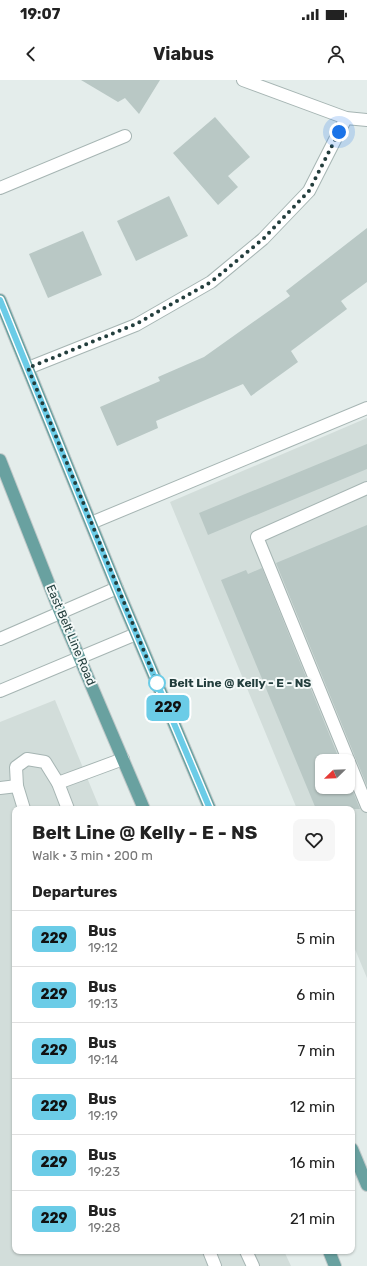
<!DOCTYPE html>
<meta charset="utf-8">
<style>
:root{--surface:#fff;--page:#f6f6f6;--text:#222;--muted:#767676;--line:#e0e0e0}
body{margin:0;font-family:Rubik,sans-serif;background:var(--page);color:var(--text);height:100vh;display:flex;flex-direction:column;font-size:15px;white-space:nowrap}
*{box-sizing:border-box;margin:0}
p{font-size:13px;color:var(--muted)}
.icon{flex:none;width:22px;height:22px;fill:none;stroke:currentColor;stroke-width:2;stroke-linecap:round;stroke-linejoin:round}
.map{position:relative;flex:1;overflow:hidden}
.drawer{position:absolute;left:12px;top:726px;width:343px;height:448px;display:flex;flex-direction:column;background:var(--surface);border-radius:8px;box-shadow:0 1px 3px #0004}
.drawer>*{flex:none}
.badge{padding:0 8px;border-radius:6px;font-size:14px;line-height:26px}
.needle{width:26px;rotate:247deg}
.buttons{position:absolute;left:315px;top:674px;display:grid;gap:8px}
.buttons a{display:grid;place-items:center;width:40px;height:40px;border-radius:8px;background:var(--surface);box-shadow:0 1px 3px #0004;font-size:20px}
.you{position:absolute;width:20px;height:20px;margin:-10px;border:3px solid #fff;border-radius:50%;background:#1a73e8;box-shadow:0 0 0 6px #1a73e833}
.map>.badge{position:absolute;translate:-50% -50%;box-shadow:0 0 0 2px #fff}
h2{padding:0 20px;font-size:15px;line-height:36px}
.round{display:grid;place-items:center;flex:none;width:42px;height:42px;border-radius:8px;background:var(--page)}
.overview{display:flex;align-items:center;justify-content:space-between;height:68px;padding:0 20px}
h1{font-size:19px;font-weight:700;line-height:30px}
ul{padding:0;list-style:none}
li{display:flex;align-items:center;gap:12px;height:56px;padding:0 20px;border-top:1px solid var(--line)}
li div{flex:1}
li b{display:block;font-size:15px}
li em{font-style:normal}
li .badge{min-width:44px;font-weight:700;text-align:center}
.status{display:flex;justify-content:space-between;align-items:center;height:28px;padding:0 20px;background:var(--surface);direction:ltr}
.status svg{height:11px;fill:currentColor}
header{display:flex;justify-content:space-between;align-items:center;height:52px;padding:0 20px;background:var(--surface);font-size:18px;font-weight:700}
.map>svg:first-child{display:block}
.built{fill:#d2ddda;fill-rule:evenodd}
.building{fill:#b9c8c5}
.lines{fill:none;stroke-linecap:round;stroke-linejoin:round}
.minor-casing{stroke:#a6b5b3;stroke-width:14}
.major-casing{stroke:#c1c9c9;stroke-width:14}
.minor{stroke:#fff;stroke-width:12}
.major{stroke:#69a1a0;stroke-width:12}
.line-casing{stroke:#fff;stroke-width:9}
.line{stroke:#6bcce7;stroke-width:6}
.walk{stroke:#233e3d;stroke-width:4;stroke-dasharray:0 7.2}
.stop-dot{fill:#fff;stroke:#6bcce7;stroke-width:2}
.labels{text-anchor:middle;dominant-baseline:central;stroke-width:4;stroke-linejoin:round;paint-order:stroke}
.street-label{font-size:12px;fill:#233e3d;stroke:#f4f9f8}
.stop-label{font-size:12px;font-weight:bold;fill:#233e3d;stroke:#f4f9f8;text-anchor:start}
</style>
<div class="status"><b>19:07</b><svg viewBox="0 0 49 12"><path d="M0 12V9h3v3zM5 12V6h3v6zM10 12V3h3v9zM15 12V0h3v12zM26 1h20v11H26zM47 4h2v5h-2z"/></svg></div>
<header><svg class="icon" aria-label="back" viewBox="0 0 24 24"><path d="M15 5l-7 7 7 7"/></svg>Viabus<svg class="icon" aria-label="person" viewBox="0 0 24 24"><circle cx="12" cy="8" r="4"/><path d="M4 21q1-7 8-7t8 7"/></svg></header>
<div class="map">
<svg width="367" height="1186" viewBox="0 0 367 1186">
<rect width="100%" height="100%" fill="#e4edeb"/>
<g class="built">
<path d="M367,338V898L352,862V729H297L170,422ZM322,681H348V707H322Z"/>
<path d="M55,620L100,729H15V1171H284L291,1186H0V642Z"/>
</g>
<g class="building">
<path d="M81,0H160L139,34L125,18L118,22Z"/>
<path d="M215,37L250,77L228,96L238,107L218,125L173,73Z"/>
<path d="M169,116L188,156L136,181L117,141Z"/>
<path d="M367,148V202L341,221L347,229L291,271L298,282L251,316L243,304L156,341L158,348L117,366L100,327L160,301L158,297L204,277L290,216L286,211Z"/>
<path d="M83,151L102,195L48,218L29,174Z"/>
<path d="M367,364V389L208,455L199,433Z"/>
<path d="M367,445V706L276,483Z"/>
<path d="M262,488L340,681H322V707H348V699L360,729H316L221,500L246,490L248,494Z"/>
</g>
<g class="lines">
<defs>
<g id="minor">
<path d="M243,0L346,38L367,40"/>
<path d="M0,108L125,56"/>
<path d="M28,288L136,245L211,202L263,159L309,111L346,38"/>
<path d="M367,408L257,457L367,726"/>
<path d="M91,443L367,328"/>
<path d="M0,559L117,508"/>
<path d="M0,611L136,554"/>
<path d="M58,703L123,679"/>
<path d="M0,708L17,706"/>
<path d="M24,729L17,706L16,687L27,679L45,682L58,703L68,729"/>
<path d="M209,1171L215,1186"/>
<path d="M246,1171L253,1186"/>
</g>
<g id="major">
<path d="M0,220L117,508L210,729"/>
<path d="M0,380L60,532L144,729"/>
<path d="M352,1069L367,1105"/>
<path d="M329,1171L335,1186"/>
</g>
</defs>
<use href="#minor" class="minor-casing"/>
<use href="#major" class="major-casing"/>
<use href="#minor" class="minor"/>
<use href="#major" class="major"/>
</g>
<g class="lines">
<defs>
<path id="line" d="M0,220L117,508L210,729"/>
</defs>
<use href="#line" class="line-casing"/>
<use href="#line" class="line"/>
<path class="walk" d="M157,603L28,288L136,244L211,202L263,159L309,111L339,52"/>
</g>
<circle class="stop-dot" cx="157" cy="603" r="8"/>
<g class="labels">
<g class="street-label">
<text transform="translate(71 555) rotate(67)">East Belt Line Road</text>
</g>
<g class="stop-label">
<text x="169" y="603">Belt Line @ Kelly - E - NS</text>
</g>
</g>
</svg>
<div class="buttons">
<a><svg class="needle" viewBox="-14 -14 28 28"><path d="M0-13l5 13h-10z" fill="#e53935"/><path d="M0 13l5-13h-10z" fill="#767676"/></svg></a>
</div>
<div class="you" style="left:339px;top:52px"></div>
<b class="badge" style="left:168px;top:628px;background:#6bcce7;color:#111">229</b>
<section class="drawer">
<div class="overview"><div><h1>Belt Line @ Kelly - E - NS</h1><p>Walk · 3 min · 200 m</p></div><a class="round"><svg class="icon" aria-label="heart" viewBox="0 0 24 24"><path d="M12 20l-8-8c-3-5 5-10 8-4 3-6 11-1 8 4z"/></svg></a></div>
<h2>Departures</h2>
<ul>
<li><span class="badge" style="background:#6bcce7;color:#111">229</span><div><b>Bus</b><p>19:12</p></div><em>5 min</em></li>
<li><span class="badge" style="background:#6bcce7;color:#111">229</span><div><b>Bus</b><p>19:13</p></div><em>6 min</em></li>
<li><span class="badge" style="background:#6bcce7;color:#111">229</span><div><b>Bus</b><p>19:14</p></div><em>7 min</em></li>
<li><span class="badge" style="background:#6bcce7;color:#111">229</span><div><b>Bus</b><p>19:19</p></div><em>12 min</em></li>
<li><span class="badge" style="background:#6bcce7;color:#111">229</span><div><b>Bus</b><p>19:23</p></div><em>16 min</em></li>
<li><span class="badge" style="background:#6bcce7;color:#111">229</span><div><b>Bus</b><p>19:28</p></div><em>21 min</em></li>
</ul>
</section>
</div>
